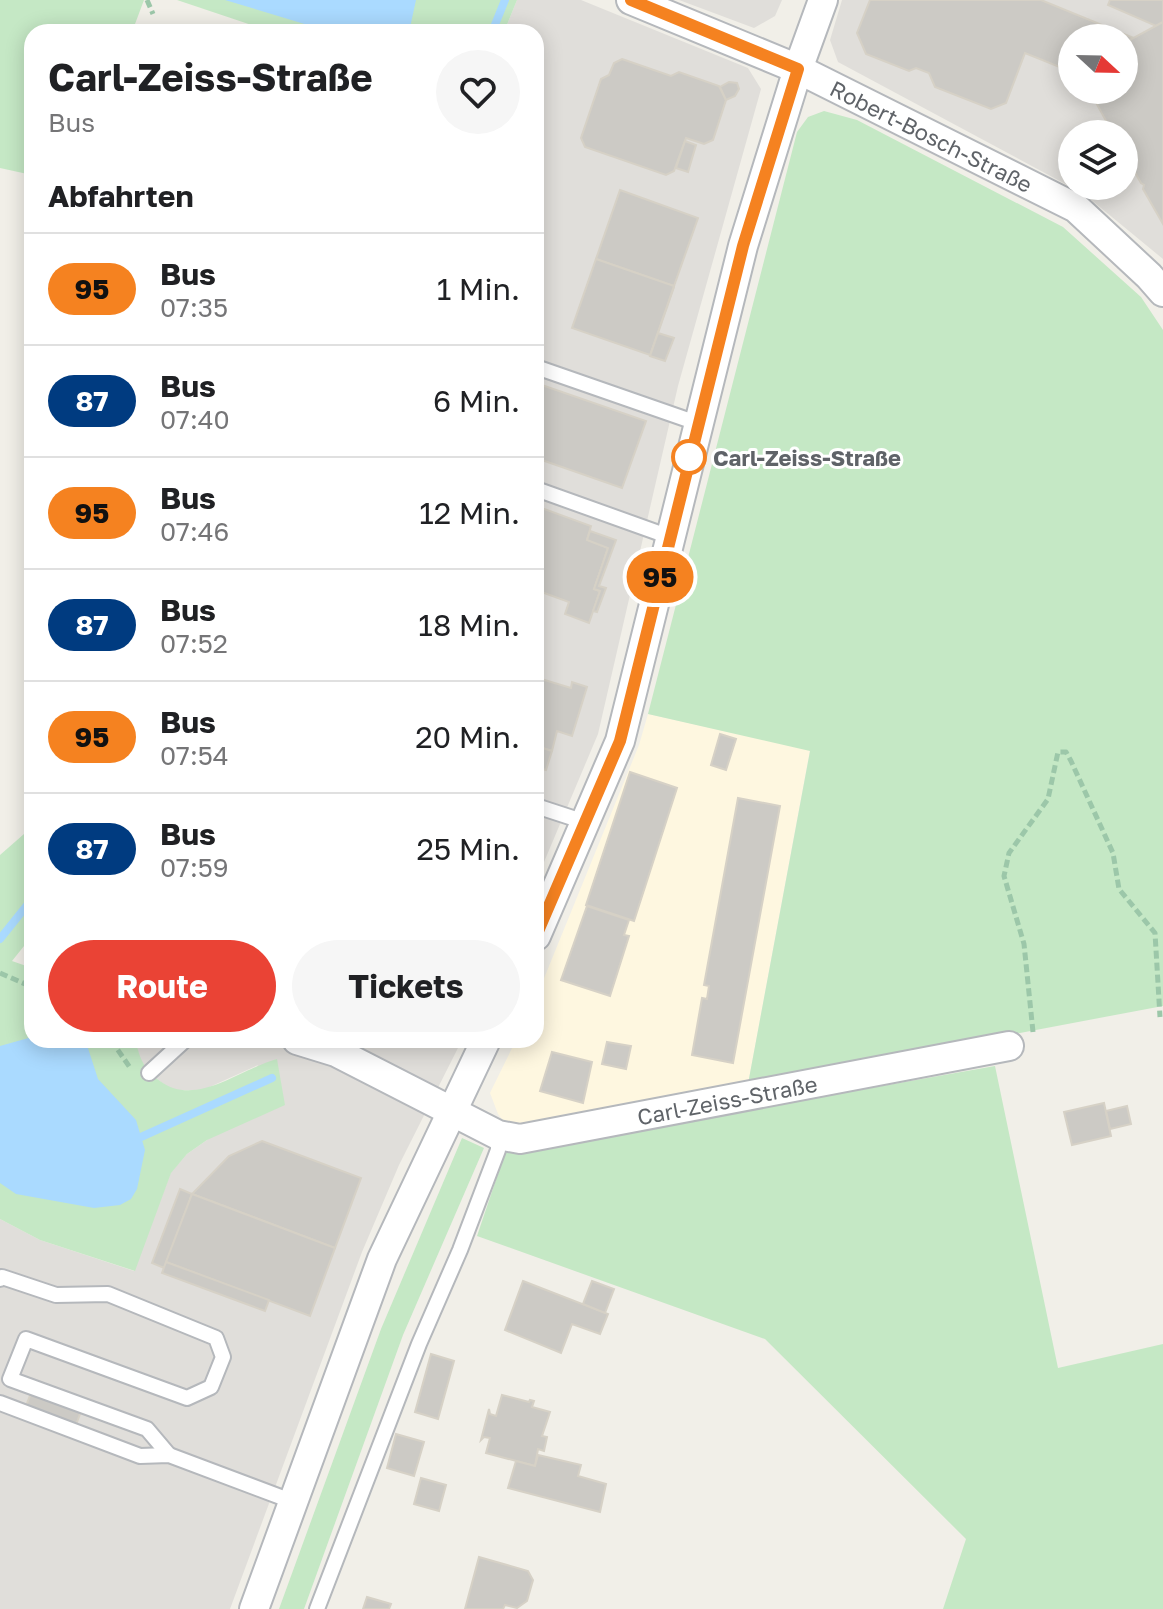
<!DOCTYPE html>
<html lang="de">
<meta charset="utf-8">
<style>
:root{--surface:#fff;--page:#f6f6f6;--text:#202124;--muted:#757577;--line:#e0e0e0;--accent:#ea4335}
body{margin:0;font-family:"Golos Text",sans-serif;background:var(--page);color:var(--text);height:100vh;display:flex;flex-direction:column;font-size:30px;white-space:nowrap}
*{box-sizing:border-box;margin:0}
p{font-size:26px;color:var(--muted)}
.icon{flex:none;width:44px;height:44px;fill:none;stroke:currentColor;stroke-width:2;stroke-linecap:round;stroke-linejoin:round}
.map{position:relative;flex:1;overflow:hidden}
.side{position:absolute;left:24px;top:24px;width:520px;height:1024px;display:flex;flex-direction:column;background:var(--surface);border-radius:24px;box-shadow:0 4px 20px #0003}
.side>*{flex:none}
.badge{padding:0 16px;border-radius:26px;font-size:28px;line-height:52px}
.needle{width:52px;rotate:112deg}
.controls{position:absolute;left:1058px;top:24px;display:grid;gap:16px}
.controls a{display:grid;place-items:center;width:80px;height:80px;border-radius:50%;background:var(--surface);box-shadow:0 4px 20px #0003;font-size:40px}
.map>.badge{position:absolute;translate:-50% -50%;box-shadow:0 0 0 4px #fff}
h2{padding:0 24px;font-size:30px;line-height:72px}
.round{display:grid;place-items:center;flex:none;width:84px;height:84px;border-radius:42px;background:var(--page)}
.headline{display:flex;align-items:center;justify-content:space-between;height:136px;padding:0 24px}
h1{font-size:38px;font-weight:700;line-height:60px}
.action{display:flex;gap:16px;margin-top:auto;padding:16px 24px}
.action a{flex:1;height:92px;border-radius:48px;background:var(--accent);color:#fff;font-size:32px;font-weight:700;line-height:92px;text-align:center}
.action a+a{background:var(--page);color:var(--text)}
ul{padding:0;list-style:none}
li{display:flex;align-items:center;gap:24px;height:112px;padding:0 24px;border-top:2px solid var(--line)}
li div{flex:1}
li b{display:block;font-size:30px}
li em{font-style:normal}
li .badge{min-width:88px;font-weight:700;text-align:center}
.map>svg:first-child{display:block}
.commercial{fill:#fef7e0}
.industrial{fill:#e0deda;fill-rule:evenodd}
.green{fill:#c5e8c5}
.water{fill:#aadaff}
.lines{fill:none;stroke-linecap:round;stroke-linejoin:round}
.stream{stroke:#aadaff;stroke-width:8}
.building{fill:#cccac5;stroke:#d6d1c6;stroke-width:2}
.service-casing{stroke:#b5b8bc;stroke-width:18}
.minor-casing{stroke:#b5b8bc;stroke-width:32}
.path{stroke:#9cc7a9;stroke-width:5;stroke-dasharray:8 4;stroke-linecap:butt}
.service{stroke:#fff;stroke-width:14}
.minor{stroke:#fff;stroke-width:28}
.line-casing{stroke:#fff;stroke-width:18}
.line{stroke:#f58220;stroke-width:12}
.stop-dot{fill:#fff;stroke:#f58220;stroke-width:4}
.labels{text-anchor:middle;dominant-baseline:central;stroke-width:6;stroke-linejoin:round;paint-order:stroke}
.street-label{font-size:22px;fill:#5f6368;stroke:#fff}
.stop-label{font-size:22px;font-weight:bold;fill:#5f6368;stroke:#fff;text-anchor:start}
</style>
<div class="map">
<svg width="1163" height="1609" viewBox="0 0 1163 1609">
<rect width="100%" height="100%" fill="#f1efe8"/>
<path class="commercial" d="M648,714L810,750L748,1084L525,1130L505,1123L498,1114L490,1093L516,1040H536V998L639,745Z"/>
<g class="industrial">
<path d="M517,0H581L748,68L761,89L678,386L598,734L536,881V32H504Z"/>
<path d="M679,0H782L775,16L754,28Z"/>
<path d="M842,0H1163V259L1084,194L838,62L830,40ZM1072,38H1124V90H1072ZM1072,134H1124V186H1072Z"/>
<path d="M136,1040H462L399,1165L362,1252L230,1609H0V1219L40,1240L134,1271L171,1172L187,1154L207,1140L258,1065L203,1090H172L149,1073L139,1057Z"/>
</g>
<g class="green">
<path d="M0,0H144L132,32H32V175L0,168Z"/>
<path d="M177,0H517L504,32H272Z"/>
<path d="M824,111L857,120L1063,227L1141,297L1163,330V1006L748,1084L810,751L648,714L797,132L808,117Z"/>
<path d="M32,827V936L12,961L32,968V1040H136C139,1059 145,1070 160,1081C196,1108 240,1069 277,1059L285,1105L207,1140L187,1154L171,1173L135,1271L40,1240L0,1219V855Z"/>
<path d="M995,1066L1058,1368L1163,1344V1609H943L966,1539L765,1339L477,1236L505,1153Z"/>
<path d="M462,1138L484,1148L403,1335L304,1609H279L381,1329Z"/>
</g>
<g class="water">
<path d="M225,0H416L409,32H331Z"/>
<path d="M32,1037V1040L86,1042L98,1079L136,1120L145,1150L137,1189L131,1199L120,1205L94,1208L16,1194L0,1183V1046Z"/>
</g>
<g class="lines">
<g class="stream">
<path d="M492,32L505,0"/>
<path d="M0,939L32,899"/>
<path d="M133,1137H141L272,1078"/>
</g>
</g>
<g class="building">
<path d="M870,0H1041L1134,38L1124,43V38H1072V72L1025,53L1006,103L991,109L935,87L929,73L916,68L909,71L866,54L857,33Z"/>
<path d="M1110,0H1163V22L1156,26L1108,5Z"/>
<path d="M1163,22V224L1143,189L1144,185L1141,183L1133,169L1135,159L1124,134L1111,130L1094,99L1097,90H1124V43Z"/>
<path d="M622,59L671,76L679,72L719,86L726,100L713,140L704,144L686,138L674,171L666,175L585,147L581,138L601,79L609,75L614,63Z"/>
<path d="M729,82L737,83L739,89L735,96L726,100L720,87Z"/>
<path d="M685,141L696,145L688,172L676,168Z"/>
<path d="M620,190L698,218L674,286L596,259Z"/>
<path d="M596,259L674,286L650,355L572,328Z"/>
<path d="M674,287L658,333L674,338L665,361L650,356Z"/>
<path d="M536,383L646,421L622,488L536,458Z"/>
<path d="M536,506L591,526L587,540L608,548L594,589L600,591L589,623L565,614L569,602L536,590Z"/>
<path d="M590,531L616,540L599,586L606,588L597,612L593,611L600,591L594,589L608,548L587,540Z"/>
<path d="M538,678L571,688L572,682L587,687L572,736L557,731L552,751L536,746Z"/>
<path d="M720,734L736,739L726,770L711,765Z"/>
<path d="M536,746L552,751L546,770L536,767Z"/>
<path d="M630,772L677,788L634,921L586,905Z"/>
<path d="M738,798L780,806L733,1063L692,1055L702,998L707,999L709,986L704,985Z"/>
<path d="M587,906L629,920L624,935L629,936L610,996L561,980Z"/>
<path d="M607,1042L631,1046L626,1069L602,1064Z"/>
<path d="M552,1052L592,1062L583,1103L540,1091Z"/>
<path d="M1104,1103L1111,1136L1072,1145L1064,1112Z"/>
<path d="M1127,1106L1131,1124L1110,1129L1106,1111Z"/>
<path d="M262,1141L361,1178L335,1248L192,1194L229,1156Z"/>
<path d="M180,1189L192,1194L164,1268L152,1263Z"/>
<path d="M192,1194L335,1248L310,1316L166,1262Z"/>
<path d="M166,1262L269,1300L265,1311L162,1273Z"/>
<path d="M523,1281L608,1314L600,1334L572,1324L561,1353L505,1330Z"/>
<path d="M592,1281L614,1289L605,1313L583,1304Z"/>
<path d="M431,1354L454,1361L438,1419L415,1412Z"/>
<path d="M31,1393L81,1411L76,1425L26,1406Z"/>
<path d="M502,1395L529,1402L530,1400L534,1401L532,1407L550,1412L542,1436L547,1437L544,1451L538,1449L535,1466L486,1453L490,1438L484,1437L481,1440L489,1409L490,1414L496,1416Z"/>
<path d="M396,1434L424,1442L414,1476L387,1468Z"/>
<path d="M538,1455L581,1465L578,1476L606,1484L600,1512L508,1488L516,1461L535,1466Z"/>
<path d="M421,1478L446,1485L439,1511L414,1504Z"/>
<path d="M479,1557L528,1571L533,1580L527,1601L517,1608L505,1605L503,1609H465Z"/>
<path d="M367,1597L391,1604L389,1609H363Z"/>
</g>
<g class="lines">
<defs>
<g id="service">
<path d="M536,367L697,423"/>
<path d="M536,489L670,537"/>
<path d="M536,806L585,822"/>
<path d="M149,1073L185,1040"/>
<path d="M0,1279L2,1277L56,1295L108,1294L216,1338L223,1357L211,1387L187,1398L26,1339L10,1379L147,1429L169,1455"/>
<path d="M0,1403L140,1456L169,1455L294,1502"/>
<path d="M317,1609L419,1344L460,1250L498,1150V1135"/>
</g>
<g id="minor">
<path id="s1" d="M631,0L798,69L1076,208L1149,276L1163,292"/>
<path d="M536,936L620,741L743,246L798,69L823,0"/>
<path id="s2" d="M297,1040L336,1052L498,1135L520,1139L1009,1046"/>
<path d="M254,1609L382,1259L486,1040"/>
</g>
</defs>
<use href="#service" class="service-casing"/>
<use href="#minor" class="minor-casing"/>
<g class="path">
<path d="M147,0L153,14"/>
<path d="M0,973L32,987"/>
<path d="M1033,1032L1024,944L1004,876L1009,853L1048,799L1058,752H1066L1071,761L1113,853L1119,889L1155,933L1160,1017"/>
<path d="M111,1040L131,1069"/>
</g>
<use href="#service" class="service"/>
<use href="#minor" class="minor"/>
</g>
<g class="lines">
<defs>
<path id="line" d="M536,936L620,741L743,246L798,69L631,0"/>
</defs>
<use href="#line" class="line-casing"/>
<use href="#line" class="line"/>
</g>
<circle class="stop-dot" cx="689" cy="457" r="16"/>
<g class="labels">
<g class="street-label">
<text stroke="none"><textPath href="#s1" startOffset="330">Robert-Bosch-Straße</textPath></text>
<text stroke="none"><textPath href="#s2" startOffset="456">Carl-Zeiss-Straße</textPath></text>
</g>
<g class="stop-label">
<text x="713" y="457">Carl-Zeiss-Straße</text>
</g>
</g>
</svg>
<div class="controls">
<a><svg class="needle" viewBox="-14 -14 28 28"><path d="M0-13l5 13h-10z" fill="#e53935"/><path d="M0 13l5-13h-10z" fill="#757577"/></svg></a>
<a><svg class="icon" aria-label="layers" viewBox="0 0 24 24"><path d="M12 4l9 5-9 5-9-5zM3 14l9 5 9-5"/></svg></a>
</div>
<b class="badge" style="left:660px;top:577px;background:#f58220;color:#111">95</b>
<section class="side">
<div class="headline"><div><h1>Carl-Zeiss-Straße</h1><p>Bus</p></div><a class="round"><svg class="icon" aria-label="heart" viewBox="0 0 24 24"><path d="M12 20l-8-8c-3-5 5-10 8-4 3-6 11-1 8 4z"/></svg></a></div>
<h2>Abfahrten</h2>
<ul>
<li><span class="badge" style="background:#f58220;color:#111">95</span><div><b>Bus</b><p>07:35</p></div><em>1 Min.</em></li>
<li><span class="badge" style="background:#003b80;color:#fff">87</span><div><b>Bus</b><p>07:40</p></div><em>6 Min.</em></li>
<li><span class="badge" style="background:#f58220;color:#111">95</span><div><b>Bus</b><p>07:46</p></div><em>12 Min.</em></li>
<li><span class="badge" style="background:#003b80;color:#fff">87</span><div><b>Bus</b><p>07:52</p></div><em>18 Min.</em></li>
<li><span class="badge" style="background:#f58220;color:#111">95</span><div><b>Bus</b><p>07:54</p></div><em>20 Min.</em></li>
<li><span class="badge" style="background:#003b80;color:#fff">87</span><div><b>Bus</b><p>07:59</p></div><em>25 Min.</em></li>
</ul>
<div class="action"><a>Route</a><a>Tickets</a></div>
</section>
</div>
